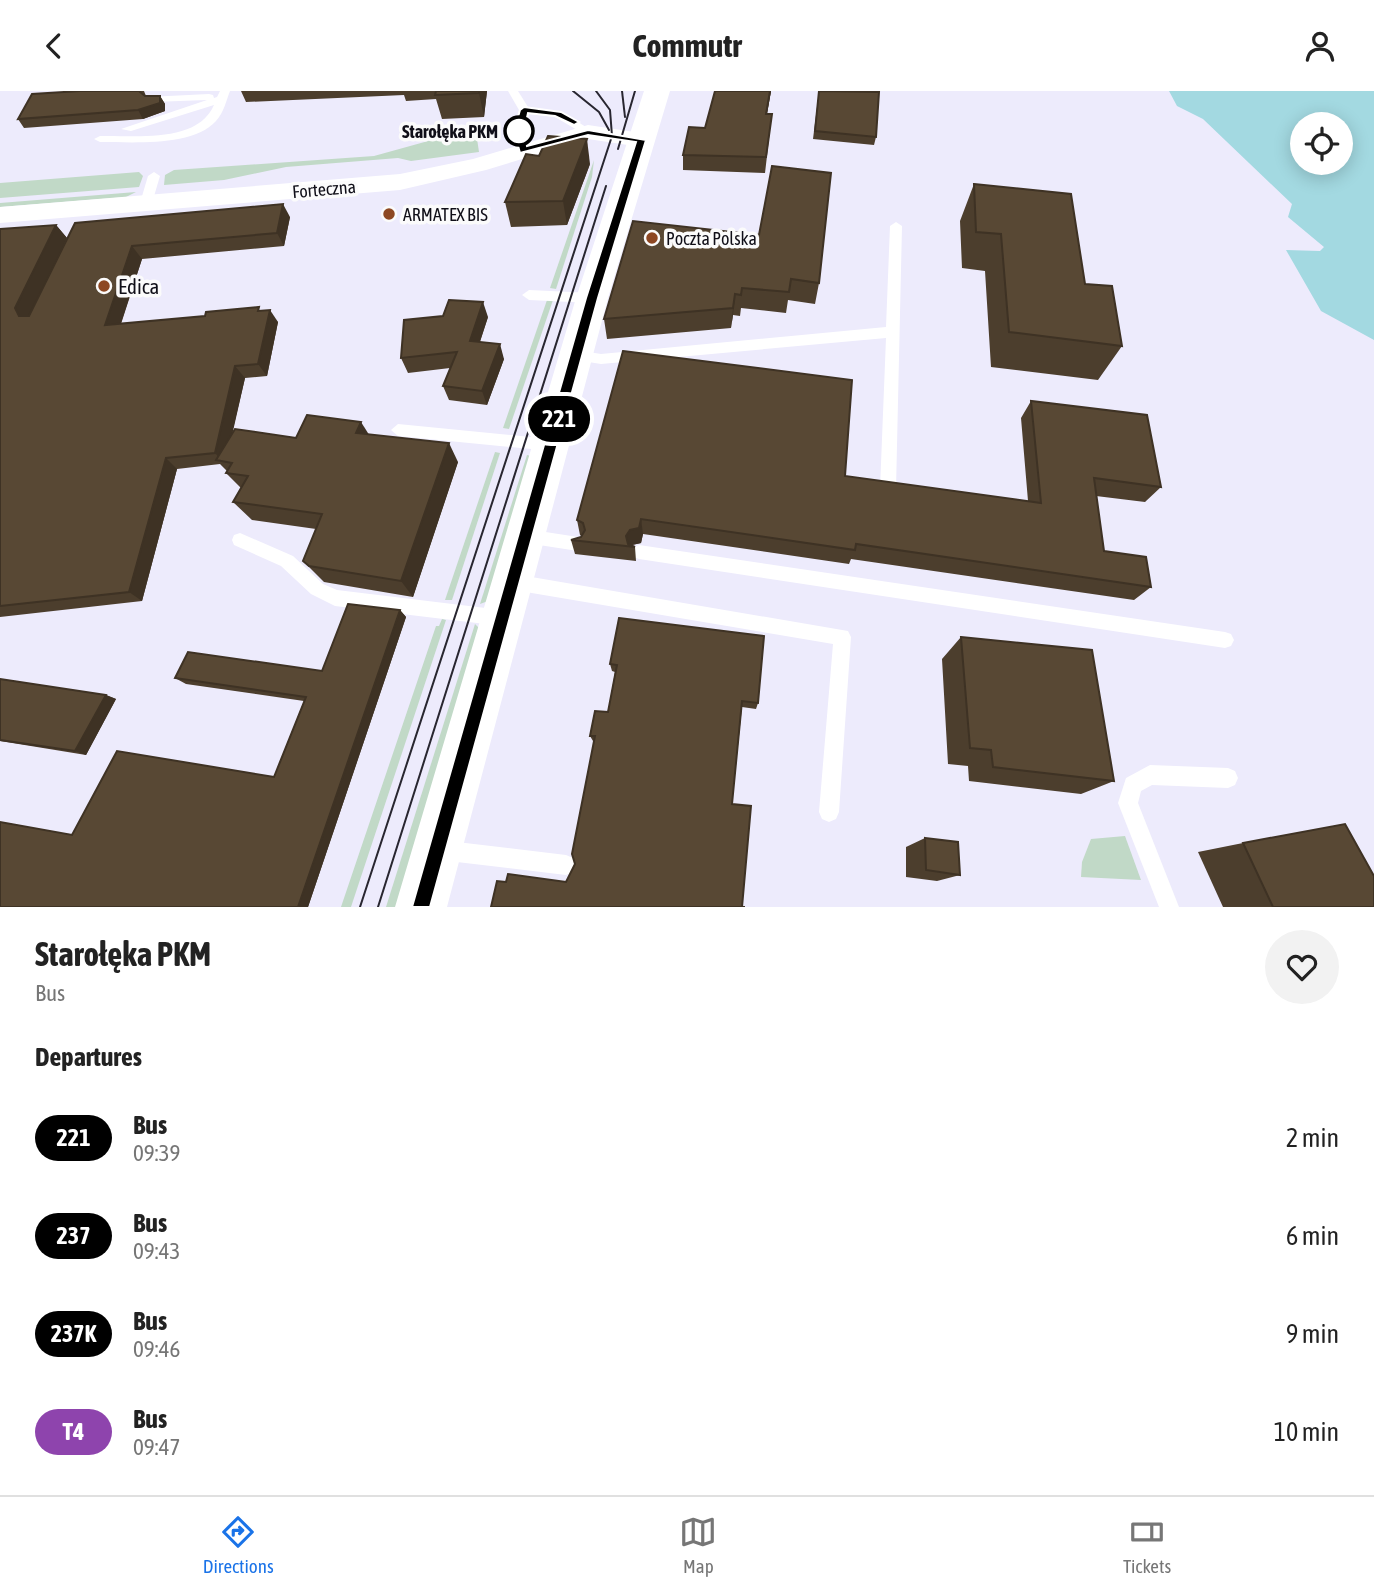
<!DOCTYPE html>
<meta charset="utf-8">
<style>
:root{--surface:#fff;--page:#f2f2f2;--text:#222;--muted:#767676;--line:#e0e0e0;--accent:#1a73e8}
body{margin:0;font-family:"Asap Condensed",sans-serif;background:var(--page);color:var(--text);height:100vh;display:flex;flex-direction:column;font-size:26px;white-space:nowrap}
*{box-sizing:border-box;margin:0}
p{font-size:23px;color:var(--muted)}
.icon{flex:none;width:38px;height:38px;fill:none;stroke:currentColor;stroke-width:2;stroke-linecap:round;stroke-linejoin:round}
.map{position:relative;height:816px;overflow:hidden}
.panel{display:flex;flex-direction:column;background:var(--surface);flex:1}
.panel>*{flex:none}
.badge{padding:0 14px;border-radius:23px;font-size:24px;line-height:46px}
.tools{position:absolute;left:1290px;top:21px;display:grid;gap:14px}
.tools a{display:grid;place-items:center;width:63px;height:63px;border-radius:50%;background:var(--surface);box-shadow:0 4px 18px #0003;font-size:35px}
.map>.badge{position:absolute;translate:-50% -50%;box-shadow:0 0 0 4px #fff}
h2{padding:0 35px;font-size:26px;line-height:63px}
.round{display:grid;place-items:center;flex:none;width:74px;height:74px;border-radius:37px;background:var(--page)}
.summary{display:flex;align-items:center;justify-content:space-between;height:119px;padding:0 35px}
h1{font-size:33px;font-weight:700;line-height:52px}
ul{padding:0;list-style:none}
li{display:flex;align-items:center;gap:21px;height:98px;padding:0 35px}
li div{flex:1}
li b{display:block;font-size:26px}
li em{font-style:normal}
li .badge{min-width:77px;font-weight:700;text-align:center}
header{display:flex;justify-content:space-between;align-items:center;height:91px;padding:0 35px;background:var(--surface);font-size:32px;font-weight:700}
.dock{display:flex;justify-content:space-around;align-items:center;height:98px;border-top:2px solid var(--line);background:var(--surface);font-size:19px;color:var(--muted)}
.dock a{display:grid;justify-items:center;gap:4px}
.dock .current{color:var(--accent)}
.map>svg:first-child{display:block}
.green{fill:#c1d9c7}
.water{fill:#a3d9e1;fill-rule:evenodd}
.lines{fill:none;stroke-linecap:round;stroke-linejoin:round}
.service{fill:#fff;fill-rule:evenodd}
.minor{fill:#fff;fill-rule:evenodd}
.tertiary{fill:#fff;fill-rule:evenodd}
.tram{stroke:#282630;stroke-width:2}
.wall{fill:#4c3e2d}
.shaded-wall{fill:#3e3224}
.building{fill:#584834;stroke:#3e3224;stroke-width:2}
.line{fill:#000;stroke:#fff;stroke-width:2}
.stop-dot{fill:#fff;stroke:#000;stroke-width:3.5}
.poi-dot{fill:#8d4722;stroke:#fbfbfb;stroke-width:2.5}
.labels{text-anchor:middle;dominant-baseline:central;stroke-width:7;stroke-linejoin:round;paint-order:stroke}
.far-stop-label{font-size:18px;font-weight:bold;fill:#100f18;stroke:#fbfbfb;text-anchor:end}
.far-street-label{font-size:18px;fill:#100f18;stroke:#fbfbfb}
.far-poi-label{font-size:18px;fill:#100f18;stroke:#fbfbfb;text-anchor:start}
.poi-label{font-size:21px;fill:#100f18;stroke:#fbfbfb;text-anchor:start}
</style>
<header><svg class="icon" aria-label="back" viewBox="0 0 24 24"><path d="M15 5l-7 7 7 7"/></svg>Commutr<svg class="icon" aria-label="person" viewBox="0 0 24 24"><circle cx="12" cy="8" r="4"/><path d="M4 21q1-7 8-7t8 7"/></svg></header>
<div class="map">
<svg width="1374" height="816" viewBox="0 0 1374 816">
<rect width="100%" height="100%" fill="#edebfc"/>
<g class="green">
<path d="M476,41L479,61L411,70L398,67L286,76L224,89L164,94L165,84L174,79L374,65L439,47V49Z"/>
<path d="M594,69L592,86L556,198L550,197Z"/>
<path d="M139,81L143,85L139,96L0,107V92Z"/>
<path d="M136,101L126,106L0,116V112Z"/>
<path d="M547,209H553L509,338L503,337Z"/>
<path d="M495,361L500,362L452,509H445Z"/>
<path d="M527,364L531,365L488,510L480,513Z"/>
<path d="M442,528L446,529L351,816H341L436,535H439Z"/>
<path d="M475,533L480,538L398,816H386Z"/>
<path d="M1125,745L1141,789L1081,786L1082,771L1091,748Z"/>
</g>
<path class="water" d="M1169,0H1374V249L1321,220L1286,159L1320,160L1324,156L1288,126L1292,113L1203,28L1177,15ZM1302,33H1340V72H1302Z"/>
<g class="lines">
<g class="service">
<path d="M220,0H230C226,10 224,21 216,30C193,56 133,51 100,51L94,48L100,45C135,44 197,53 214,14L131,40L121,38L207,9L152,11L147,8L148,6L209,3L213,4L214,7L217,6Z"/>
<path d="M508,0H518L528,16L562,21L594,41L584,43L555,26L529,23L525,40L529,60L527,62H519L513,40L519,19Z"/>
<path d="M154,81L160,85L152,112L146,116L142,115L140,112L148,85Z"/>
<path d="M896,131L902,135L896,398L894,403H882L880,398L886,247L601,273L576,269L569,264L576,259L601,263L886,236L890,135Z"/>
<path d="M529,199L592,202L599,207L592,212L529,209L522,204Z"/>
<path d="M398,333L552,348L557,350L560,354L557,358L552,360L398,345L391,339Z"/>
<path d="M526,438L578,446L584,448L586,453L584,458L578,460L526,452L520,450L518,445L520,440Z"/>
<path d="M240,442L293,465L323,493L337,499L502,519L508,521L511,527L508,533L502,535L335,515L311,503L281,475L234,454L232,449L234,444Z"/>
<path d="M639,454L1225,541L1231,543L1234,549L1231,555L1225,557L639,468L633,466L631,461L633,456Z"/>
<path d="M514,483L848,540L851,546L839,721L836,728L829,731L822,728L819,721L833,553L514,499L508,496L506,491L508,486Z"/>
<path d="M1150,674L1228,677L1235,680L1238,687L1235,694L1228,697L1152,694L1141,700L1138,712L1179,816H1159L1118,712L1126,687Z"/>
<path d="M440,749L566,764L573,767L576,774L573,781L566,784L440,769L433,766L430,759L433,752Z"/>
</g>
<path class="minor" d="M588,34L641,42L652,49L641,56L588,48L486,79L400,99L0,132V116L400,83L473,68Z"/>
<path class="tertiary" d="M644,0H670L608,207L447,816H395L576,207Z"/>
<g class="tram">
<path d="M573,0L599,21L609,39"/>
<path d="M622,0L625,26"/>
<path d="M618,58L635,0"/>
<path d="M360,816L612,45L610,19L596,0"/>
<path d="M378,816L606,95"/>
</g>
</g>
<g class="wall">
<path d="M80,0H144L146,5H160L165,13V20L143,28L24,37L18,28Z"/>
<path d="M241,0H487L484,26L442,28L436,8L406,10L404,4L246,11Z"/>
<path d="M715,0H771L767,23L770,39L765,82L683,79V64L705,37Z"/>
<path d="M819,0L876,46L874,54L813,48Z"/>
<path d="M590,73L567,134L511,136L505,111Z"/>
<path d="M974,93L1085,193L1122,255L1098,289L991,276L985,180L962,177L960,130Z"/>
<path d="M290,126L284,155L142,168L121,233L261,220L278,231L267,285L245,287L232,342L296,347L369,343L458,371L413,506L324,491L303,470L316,438L252,429L233,411L241,397L226,382L227,380L220,373L177,378L142,510L0,526V138L56,134L67,147L46,191L75,132Z"/>
<path d="M633,130L819,192L815,213L788,209L786,222L741,217L740,225L733,224L731,237L607,248L604,228Z"/>
<path d="M488,226L480,251L504,268L487,314L449,309L443,295L450,277L408,282L401,267Z"/>
<path d="M1031,310L1161,396L1145,411L1096,405L1104,460L1151,496L1134,509L851,468L849,473L643,443L641,452L632,454L635,456L636,470L575,463L571,449L581,446L582,445L580,444L577,429L845,385L1028,410L1021,327Z"/>
<path d="M400,519L406,526L308,816H0L274,686L304,610L186,593L175,587L322,580Z"/>
<path d="M619,527L758,612L756,618L742,616L732,713L742,816L506,791H566L575,773L594,650H593L590,645L608,621L615,581L612,580L610,573Z"/>
<path d="M961,546L1114,690L1081,703L969,690L968,675L948,673L942,568Z"/>
<path d="M0,588L106,604L116,608L86,664L0,650Z"/>
<path d="M925,747L960,784L937,790L906,786V756Z"/>
<path d="M1243,752L1374,816H1223L1198,761Z"/>
</g>
<g class="shaded-wall">
<path d="M479,0H487L484,26L479,2Z"/>
<path d="M770,0H771L764,38L766,23Z"/>
<path d="M160,5L165,13V20L143,28L138,19Z"/>
<path d="M587,48L590,73L567,134L563,110Z"/>
<path d="M283,113L290,126L284,155L277,142Z"/>
<path d="M56,134L67,147L28,230L19,225L15,217Z"/>
<path d="M132,155L142,168L116,247L105,234Z"/>
<path d="M735,203L733,224L731,237L733,217Z"/>
<path d="M483,211L488,226L475,265L470,250Z"/>
<path d="M270,219L278,231L267,285L258,273Z"/>
<path d="M500,253L504,268L487,314L482,300Z"/>
<path d="M235,275L245,287L226,371L222,370L215,362Z"/>
<path d="M361,331L373,350L356,342Z"/>
<path d="M449,352L458,371L413,506L401,490Z"/>
<path d="M166,367L177,378L142,510L129,501Z"/>
<path d="M641,428L643,443L641,452L632,454L631,455H628L626,445L630,439Z"/>
<path d="M400,519L406,526L308,816H298Z"/>
<path d="M106,604L116,608L86,664L75,660Z"/>
</g>
<g class="building">
<path d="M80,0H139L145,5H160V12L138,19L18,28L32,3Z"/>
<path d="M436,0H479V2L435,4Z"/>
<path d="M715,0H770L766,23H772L766,66L683,64L689,36L705,37Z"/>
<path d="M819,0L879,1L876,46L815,40Z"/>
<path d="M548,45L587,48L563,110L505,111L526,63L539,65Z"/>
<path d="M772,75L831,82L819,192L791,188L789,201L742,197L741,204L735,203L733,217L604,228L633,130L759,144Z"/>
<path d="M974,93L1071,103L1085,193L1112,195L1122,255L1009,241L1001,143L976,141Z"/>
<path d="M283,113L277,142L132,155L105,234L205,225L206,221L259,216L258,220L270,219L258,273L235,275L215,362L166,367L129,501L0,515V138L56,134L15,217L19,225H29L75,132Z"/>
<path d="M449,209L483,211L470,250L500,253L482,300L443,295L457,261L401,267L404,229L443,225Z"/>
<path d="M623,260L852,289L845,385L1041,412L1031,310L1147,324L1161,396L1094,387L1104,460L1146,466L1151,496L856,453L855,459L641,428L639,437L630,439L626,445L628,453L635,456L571,449L581,446L585,439L583,432L577,429Z"/>
<path d="M307,324L361,331L356,342L449,352L401,490L309,475L303,470L322,423L233,411L248,385L226,382L232,372L216,369L235,338L296,347Z"/>
<path d="M348,513L400,519L298,816H0V731L72,744L117,660L274,686L306,606L175,587L188,561L322,580Z"/>
<path d="M619,527L764,545L758,612L742,610L732,713L751,715L742,816H745H491L497,790L506,791L508,783L566,791L575,773L572,763L595,645H590L595,620L608,621L617,574L610,573Z"/>
<path d="M961,546L1092,559L1114,690L993,676L991,659L970,657Z"/>
<path d="M0,588L106,604L75,660L0,649Z"/>
<path d="M1345,733L1374,785V816H1273L1243,752Z"/>
<path d="M925,747L958,751L960,784L926,779Z"/>
</g>
<path class="line" d="M524,16L561,21L579,31L574,34L555,25L528,22L524,40L527,55L588,39L646,49L598,207L430,816H412L586,207L636,51L588,44L520,62L514,40L520,19Z"/>
<circle class="stop-dot" cx="519" cy="40" r="14"/>
<g class="poi-dot">
<circle cx="389" cy="123" r="7"/>
<circle cx="652" cy="147" r="7"/>
<circle cx="104" cy="195" r="7"/>
</g>
<g class="labels">
<g class="far-stop-label">
<text x="498" y="40">Starołęka PKM</text>
</g>
<g class="far-street-label">
<text transform="translate(324 98) rotate(-5)">Forteczna</text>
</g>
<g class="far-poi-label">
<text x="403" y="123">ARMATEX BIS</text>
<text x="666" y="147">Poczta Polska</text>
</g>
<g class="poi-label">
<text x="118" y="195">Edica</text>
</g>
</g>
</svg>
<div class="tools">
<a><svg class="icon" aria-label="locate" viewBox="0 0 24 24"><circle cx="12" cy="12" r="6"/><path d="M12 2v4M12 18v4M2 12h4M18 12h4"/></svg></a>
</div>
<b class="badge" style="left:559px;top:328px;background:#000;color:#fff">221</b>
</div>
<section class="panel">
<div class="summary"><div><h1>Starołęka PKM</h1><p>Bus</p></div><a class="round"><svg class="icon" aria-label="heart" viewBox="0 0 24 24"><path d="M12 20l-8-8c-3-5 5-10 8-4 3-6 11-1 8 4z"/></svg></a></div>
<h2>Departures</h2>
<ul>
<li><span class="badge" style="background:#000;color:#fff">221</span><div><b>Bus</b><p>09:39</p></div><em>2 min</em></li>
<li><span class="badge" style="background:#000;color:#fff">237</span><div><b>Bus</b><p>09:43</p></div><em>6 min</em></li>
<li><span class="badge" style="background:#000;color:#fff">237K</span><div><b>Bus</b><p>09:46</p></div><em>9 min</em></li>
<li><span class="badge" style="background:#8e44ad;color:#fff">T4</span><div><b>Bus</b><p>09:47</p></div><em>10 min</em></li>
</ul>
</section>
<nav class="dock">
<a class="current"><svg class="icon" aria-label="directions" viewBox="0 0 24 24"><path d="M12 3l9 9-9 9-9-9zM9 14v-3h6M13 9l2 2-2 2"/></svg>Directions</a>
<a><svg class="icon" aria-label="map" viewBox="0 0 24 24"><path d="M3 6l6-2 6 2 6-2v14l-6 2-6-2-6 2zM9 4v14M15 6v14"/></svg>Map</a>
<a><svg class="icon" aria-label="tickets" viewBox="0 0 24 24"><path d="M3 7h18v10H3zM15 7v10"/></svg>Tickets</a>
</nav>
